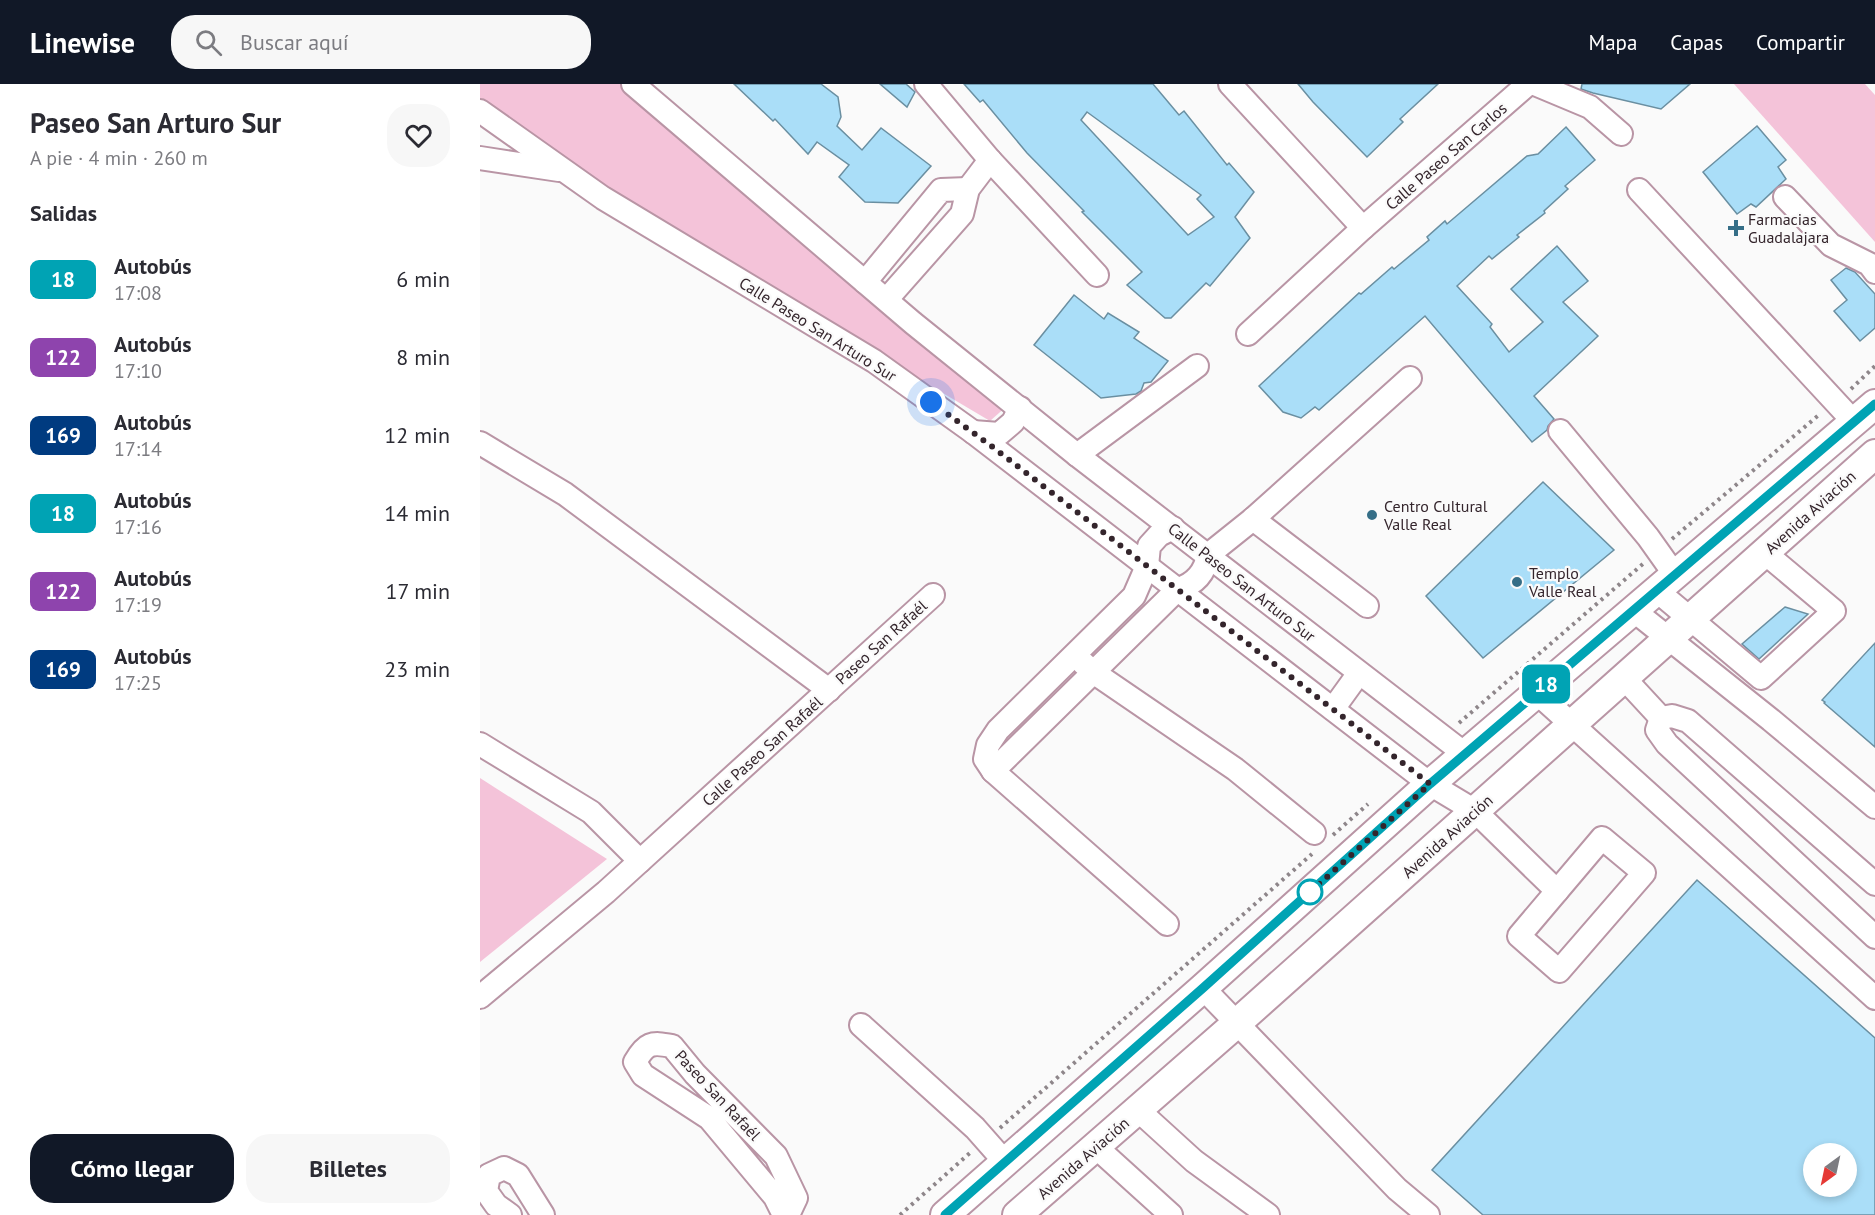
<!DOCTYPE html>
<html lang="es">
<meta charset="utf-8">
<style>
:root{--surface:#fff;--page:#f7f7f7;--text:#2b2b33;--muted:#7c7c81;--accent:#111827}
body{margin:0;font-family:"PT Sans",sans-serif;background:var(--page);color:var(--text);height:100vh;display:flex;flex-direction:column;font-size:22px;white-space:nowrap}
*{box-sizing:border-box;margin:0}
p{font-size:20px;color:var(--muted)}
.icon{flex:none;width:33px;height:33px;fill:none;stroke:currentColor;stroke-width:2;stroke-linecap:round;stroke-linejoin:round}
.map{position:relative;flex:1;overflow:hidden}
.panel{display:flex;flex-direction:column;background:var(--surface);width:480px}
.panel>*{flex:none}
.badge{padding:0 12px;border-radius:9px;font-size:21px;line-height:39px}
.needle{width:39px;rotate:213deg}
.tools{position:absolute;left:1323px;top:1059px;display:grid;gap:12px}
.tools a{display:grid;place-items:center;width:54px;height:54px;border-radius:50%;background:var(--surface);box-shadow:0 3px 9px #0003;font-size:30px}
.you{position:absolute;width:30px;height:30px;margin:-15px;border:4px solid #fff;border-radius:50%;background:#1a73e8;box-shadow:0 0 0 9px #1a73e833}
.map>.badge{position:absolute;translate:-50% -50%;box-shadow:0 0 0 3px #fff}
h2{padding:0 30px;font-size:22px;line-height:54px}
.round{display:grid;place-items:center;flex:none;width:63px;height:63px;border-radius:24px;background:var(--page)}
.headline{display:flex;align-items:center;justify-content:space-between;height:102px;padding:0 30px}
h1{font-size:28px;font-weight:600;line-height:45px}
.primary-button{display:flex;gap:12px;margin-top:auto;padding:12px 30px}
.primary-button a{flex:1;height:69px;border-radius:24px;background:var(--accent);color:#fff;font-size:24px;font-weight:600;line-height:69px;text-align:center}
.primary-button a+a{background:var(--page);color:var(--text)}
ul{padding:0;list-style:none}
li{display:flex;align-items:center;gap:18px;height:78px;padding:0 30px}
li div{flex:1}
li b{display:block;font-size:22px}
li em{font-style:normal}
li .badge{min-width:66px;font-weight:700;text-align:center}
header{display:flex;align-items:center;gap:36px;box-sizing:border-box;height:84px;padding:0 30px;background:var(--accent);color:#fff}
header strong{font-size:28px}
nav{display:flex;gap:33px;margin-inline-start:auto;font-size:21px}
.search{width:420px;height:54px;background:var(--page);display:flex;align-items:center;gap:15px;box-sizing:border-box;padding:0 21px;border-radius:24px;color:var(--muted);font-size:22px}
main{display:flex;flex:1;min-height:0}
.map>svg:first-child{display:block}
.green{fill:#f4c3d9}
.building{fill:#aadef8;stroke:#6a8fa1;stroke-width:1.5;fill-rule:evenodd}
.lines{fill:none;stroke-linecap:round;stroke-linejoin:round}
.minor-casing{stroke:#b995a5;stroke-width:26}
.major-casing{stroke:#b995a5;stroke-width:32}
.path{stroke:#8e868a;stroke-width:4;stroke-dasharray:3 4.5;stroke-linecap:butt}
.minor{stroke:#fff;stroke-width:22}
.major{stroke:#fff;stroke-width:28}
.line-casing{stroke:#fff;stroke-width:14}
.line{stroke:#00a3b4;stroke-width:9}
.walk{stroke:#34252c;stroke-width:6;stroke-dasharray:0 10.8}
.poi-dot{fill:#356e87;stroke:#fafafa;stroke-width:2}
.stop-dot{fill:#fff;stroke:#00a3b4;stroke-width:3}
.labels{text-anchor:middle;dominant-baseline:central;stroke-width:4.5;stroke-linejoin:round;paint-order:stroke}
.street-label{font-size:16px;fill:#34252c;stroke:#fafafa}
.poi-label{font-size:16px;fill:#34252c;stroke:#fafafa;text-anchor:start}
</style>
<header>
<strong>Linewise</strong>
<div class="search"><svg class="icon" aria-label="search" viewBox="0 0 24 24"><circle cx="10" cy="10" r="6"/><path d="M15 15l6 6"/></svg>Buscar aquí</div>
<nav><a>Mapa</a><a>Capas</a><a>Compartir</a></nav>
</header>
<main>
<section class="panel">
<div class="headline"><div><h1>Paseo San Arturo Sur</h1><p>A pie · 4 min · 260 m</p></div><a class="round"><svg class="icon" aria-label="heart" viewBox="0 0 24 24"><path d="M12 20l-8-8c-3-5 5-10 8-4 3-6 11-1 8 4z"/></svg></a></div>
<h2>Salidas</h2>
<ul>
<li><span class="badge" style="background:#00a3b4;color:#fff">18</span><div><b>Autobús</b><p>17:08</p></div><em>6 min</em></li>
<li><span class="badge" style="background:#8e44ad;color:#fff">122</span><div><b>Autobús</b><p>17:10</p></div><em>8 min</em></li>
<li><span class="badge" style="background:#003b80;color:#fff">169</span><div><b>Autobús</b><p>17:14</p></div><em>12 min</em></li>
<li><span class="badge" style="background:#00a3b4;color:#fff">18</span><div><b>Autobús</b><p>17:16</p></div><em>14 min</em></li>
<li><span class="badge" style="background:#8e44ad;color:#fff">122</span><div><b>Autobús</b><p>17:19</p></div><em>17 min</em></li>
<li><span class="badge" style="background:#003b80;color:#fff">169</span><div><b>Autobús</b><p>17:25</p></div><em>23 min</em></li>
</ul>
<div class="primary-button"><a>Cómo llegar</a><a>Billetes</a></div>
</section>
<div class="map">
<svg width="1395" height="1131" viewBox="0 0 1395 1131">
<rect width="100%" height="100%" fill="#fafafa"/>
<g class="green">
<path d="M0,0H147L528,321L510,337L0,35Z"/>
<path d="M1254,0H1385L1395,11V158Z"/>
<path d="M0,694L127,775L0,878Z"/>
</g>
<g class="building">
<path d="M254,0H341L358,13L361,33L357,42L382,66L401,44L451,82L418,119L385,118L359,93L369,81L337,58L328,70L295,35L293,37Z"/>
<path d="M400,0H426L435,8L427,23Z"/>
<path d="M484,0H673L699,31L704,27L747,81L749,79L774,108L755,133L770,154L730,202L726,199L691,234H685L647,201L662,188L602,128L604,127L547,69L503,16L500,18ZM607,28L721,111L717,115L734,133L708,151L601,36Z"/>
<path d="M818,0H958L920,35L923,38L887,73L833,18Z"/>
<path d="M1102,0H1210L1181,25L1113,9L1101,5Z"/>
<path d="M1277,42L1306,76L1298,83L1306,95L1276,123L1271,120L1257,130L1223,88Z"/>
<path d="M1086,43L1115,76L1085,102L1088,105L1064,127L1065,129L1037,151L1039,153L1012,175L1009,172L977,202L1012,240L1010,243L1029,268L1063,238L1031,205L1077,162L1108,197L1083,218L1118,252L1054,312L1074,335L1068,342L1067,346L1052,358L945,232L839,326L835,323L821,334L803,328L779,302L879,209L881,210L912,183L914,185L949,156L947,153L965,137L967,140L1047,72L1058,70Z"/>
<path d="M1366,184L1375,188L1395,210V244L1380,257L1354,227L1367,216L1351,196Z"/>
<path d="M594,211L624,235L628,229L659,248L654,254L688,277L671,298L664,299L661,307L656,310L621,314L554,261Z"/>
<path d="M1063,398L1134,466L1003,574L946,512Z"/>
<path d="M1305,523L1328,530L1279,575L1262,560Z"/>
<path d="M1395,559V663L1344,619L1345,618L1342,616Z"/>
<path d="M1217,796L1395,954V1131H1003L952,1086ZM1334,1070H1366V1102H1334Z"/>
</g>
<g class="lines">
<defs>
<g id="minor">
<path d="M153,0L433,239L597,371L985,670"/>
<path d="M446,0L510,76L617,191"/>
<path d="M750,0L883,144"/>
<path d="M1055,0L1110,23L1141,50"/>
<path d="M0,27L123,114L394,277L493,348L950,700L995,727L1077,807"/>
<path d="M0,74L79,86"/>
<path d="M1159,106L1374,338"/>
<path d="M1305,113L1351,161L1389,180L1395,188"/>
<path d="M385,198L461,106L488,105"/>
<path d="M407,215L482,130L488,105L510,76"/>
<path d="M768,250L883,144L1048,0"/>
<path d="M1080,347L1168,453L1195,491"/>
<path d="M493,348L519,350L533,338L540,324"/>
<path d="M0,359L85,410L349,606"/>
<path d="M597,371L717,282"/>
<path d="M773,435L887,522"/>
<path d="M1176,506L1281,594L1354,527L1285,469"/>
<path d="M1153,526L1291,636L1395,723"/>
<path d="M603,579L613,588L755,685L834,749"/>
<path d="M1144,594L1181,634"/>
<path d="M1057,609L1395,914"/>
<path d="M853,625L879,589"/>
<path d="M1181,634L1177,646L1187,660L1395,853"/>
<path d="M1181,634L1192,632L1208,637L1395,800"/>
<path d="M0,660L111,728L160,777"/>
<path d="M513,687L698,505C715,500 725,489 728,471L773,435L930,294"/>
<path d="M1122,754L1164,789L1079,887L1039,852Z"/>
<path d="M687,840L513,687L505,675L508,661L518,646L654,512L667,482L669,462L679,451L693,444"/>
<path d="M723,904L917,1105L948,1131"/>
<path d="M0,913L126,808L453,511"/>
<path d="M381,941L495,1044L525,1078"/>
<path d="M658,1026L714,1077L788,1131"/>
<path d="M616,1063L691,1131"/>
<path d="M30,1131L16,1121L6,1107L9,1091L24,1084L38,1091L63,1131"/>
<path d="M304,1131L295,1113L229,1034L163,991L155,978C166,959 171,958 192,962L215,990L296,1072L316,1114L308,1131"/>
</g>
<g id="major">
<path d="M465,1131L723,904L950,700L1395,320"/>
<path d="M537,1131L757,939L1395,370"/>
</g>
</defs>
<use href="#minor" class="minor-casing"/>
<use href="#major" class="major-casing"/>
<g class="path">
<path d="M1371,305L1395,282"/>
<path d="M1192,455L1340,330"/>
<path d="M979,639L1164,479"/>
<path d="M853,751L888,720"/>
<path d="M520,1044L832,770"/>
<path d="M420,1131L491,1068"/>
</g>
<use href="#minor" class="minor"/>
<use href="#major" class="major"/>
</g>
<g class="lines">
<defs>
<path id="line" d="M465,1131L723,904L950,700L1395,320"/>
</defs>
<use href="#line" class="line-casing"/>
<use href="#line" class="line"/>
<path class="walk" d="M451,318L510,361L950,700L828,810L830,808"/>
</g>
<g class="poi-dot">
<path d="M1253 135h6v6h6v6h-6v6h-6v-6h-6v-6h6z"/>
<circle cx="892" cy="431" r="6"/>
<circle cx="1037" cy="498" r="6"/>
</g>
<circle class="stop-dot" cx="830" cy="808" r="12"/>
<g class="labels">
<g class="street-label">
<text transform="translate(966 72) rotate(-41)">Calle Paseo San Carlos</text>
<text transform="translate(338 245) rotate(32)">Calle Paseo San Arturo Sur</text>
<text transform="translate(1330 428) rotate(-42)">Avenida Aviación</text>
<text transform="translate(762 498) rotate(38)">Calle Paseo San Arturo Sur</text>
<text transform="translate(401 558) rotate(-42)">Paseo San Rafaél</text>
<text transform="translate(282 667) rotate(-42)">Calle Paseo San Rafaél</text>
<text transform="translate(967 752) rotate(-42)">Avenida Aviación</text>
<text transform="translate(238 1011) rotate(47)">Paseo San Rafaél</text>
<text transform="translate(603 1074) rotate(-41)">Avenida Aviación</text>
</g>
<g class="poi-label">
<text x="1268" y="135">Farmacias<tspan x="1268" dy="18">Guadalajara</tspan></text>
<text x="904" y="422">Centro Cultural<tspan x="904" dy="18">Valle Real</tspan></text>
<text x="1049" y="489">Templo<tspan x="1049" dy="18">Valle Real</tspan></text>
</g>
</g>
</svg>
<div class="tools">
<a><svg class="needle" viewBox="-14 -14 28 28"><path d="M0-13l5 13h-10z" fill="#e53935"/><path d="M0 13l5-13h-10z" fill="#7c7c81"/></svg></a>
</div>
<div class="you" style="left:451px;top:318px"></div>
<b class="badge" style="left:1066px;top:600px;background:#00a3b4;color:#fff">18</b>
</div>
</main>
